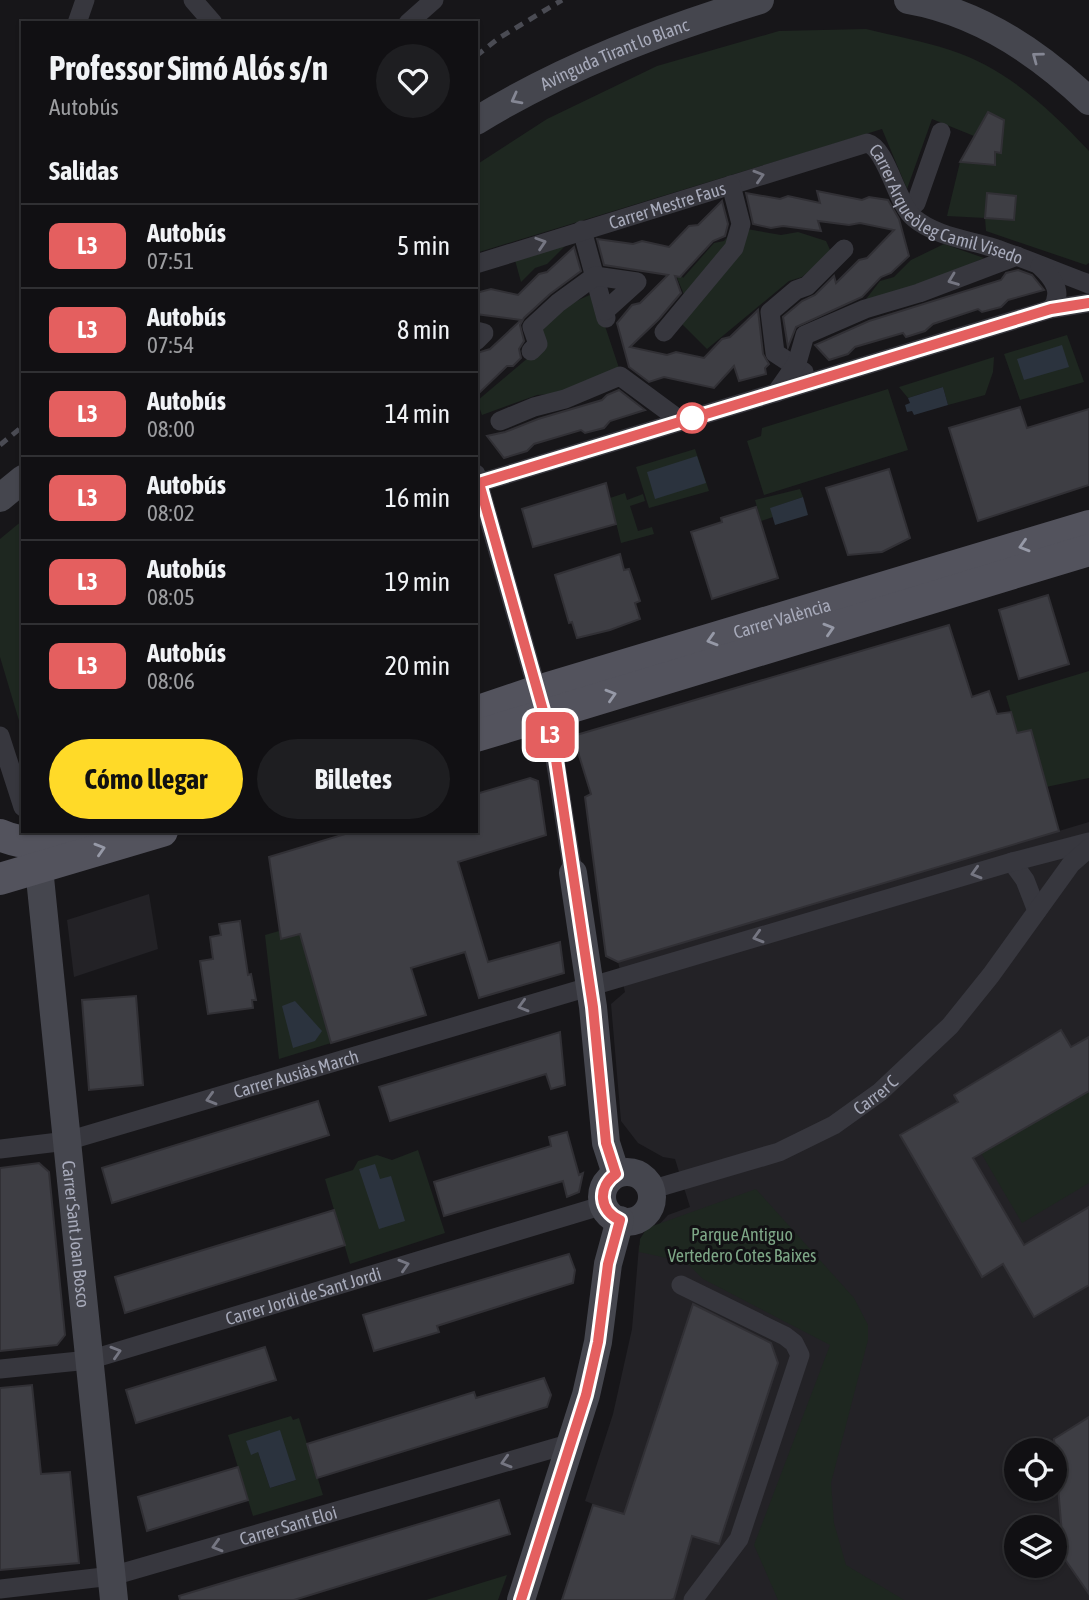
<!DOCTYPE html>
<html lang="es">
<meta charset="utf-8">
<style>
:root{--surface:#111013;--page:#1e1e21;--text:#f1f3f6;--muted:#9c9da0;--line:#303033;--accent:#ffda28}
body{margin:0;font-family:"Asap Condensed",sans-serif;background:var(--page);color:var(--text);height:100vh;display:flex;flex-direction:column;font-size:26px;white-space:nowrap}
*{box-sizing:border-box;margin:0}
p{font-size:23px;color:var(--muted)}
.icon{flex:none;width:38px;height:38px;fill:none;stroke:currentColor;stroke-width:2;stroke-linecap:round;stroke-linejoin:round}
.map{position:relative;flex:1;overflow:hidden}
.details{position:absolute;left:21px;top:21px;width:457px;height:812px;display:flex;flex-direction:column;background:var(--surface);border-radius:0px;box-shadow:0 2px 5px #0004,0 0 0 2px var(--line)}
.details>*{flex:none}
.badge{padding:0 14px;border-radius:10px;font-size:24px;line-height:46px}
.tools{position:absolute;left:1004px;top:1438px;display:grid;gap:14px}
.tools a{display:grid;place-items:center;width:63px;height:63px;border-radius:50%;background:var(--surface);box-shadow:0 2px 5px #0004,0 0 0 2px var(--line);font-size:35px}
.map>.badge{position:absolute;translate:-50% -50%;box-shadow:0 0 0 4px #fff}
h2{padding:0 28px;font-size:26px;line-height:63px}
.round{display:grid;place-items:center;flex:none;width:74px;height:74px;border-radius:37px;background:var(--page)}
.headline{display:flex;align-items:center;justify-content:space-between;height:119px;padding:0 28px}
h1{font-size:33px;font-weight:700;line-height:52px}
.button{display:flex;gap:14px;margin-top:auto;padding:14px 28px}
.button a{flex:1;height:80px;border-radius:42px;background:var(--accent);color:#111;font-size:28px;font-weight:700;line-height:80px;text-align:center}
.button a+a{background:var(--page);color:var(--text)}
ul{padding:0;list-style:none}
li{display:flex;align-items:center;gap:21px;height:84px;padding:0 28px;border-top:2px solid var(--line)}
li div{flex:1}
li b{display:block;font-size:26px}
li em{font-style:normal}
li .badge{min-width:77px;font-weight:700;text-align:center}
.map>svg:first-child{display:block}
.built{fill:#232226;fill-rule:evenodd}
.green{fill:#1e2720;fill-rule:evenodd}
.water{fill:#2b333e}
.building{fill:#3e3e44;stroke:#313035;stroke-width:2}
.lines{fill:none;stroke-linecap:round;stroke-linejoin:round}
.street{stroke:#37373e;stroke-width:19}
.secondary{stroke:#45464e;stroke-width:28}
.primary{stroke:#53535d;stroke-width:32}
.rail{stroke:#4a4b53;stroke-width:5;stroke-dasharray:9 7;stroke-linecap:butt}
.oneway{stroke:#858794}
.oneway2{stroke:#757682}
.oneway3{stroke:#9699a7}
.line-casing{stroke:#fff;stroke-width:16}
.line{stroke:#e45f5f;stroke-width:10}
.stop-dot{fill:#fff;stroke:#e45f5f;stroke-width:3.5}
.labels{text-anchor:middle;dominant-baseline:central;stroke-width:6;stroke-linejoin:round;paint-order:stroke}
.street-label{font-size:18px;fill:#a7aaba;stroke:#121114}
.park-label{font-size:18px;fill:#7da686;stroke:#121114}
</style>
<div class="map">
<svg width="1089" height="1600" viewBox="0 0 1089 1600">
<rect width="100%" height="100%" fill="#171619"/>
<g class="built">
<path d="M1089,822V1600H562L593,1504L585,1501L613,1414L632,1329L639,1246L668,1215L690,1207L675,1159L663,1157L638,1143L621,1121L611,1004L625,992L618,962ZM1017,1451H1055V1489H1017ZM1017,1528H1055V1566H1017Z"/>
<path d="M149,894L158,949L74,977L67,920Z"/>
</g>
<g class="green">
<path d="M866,29C894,36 923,41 950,50C1006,68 1050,109 1089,151V263L1086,265L986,231L985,218L947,216L960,162L994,165L995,152H1001L1004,120L988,113L974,136L932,119L907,189L882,129L476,253V165L547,119L657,66L779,31Z"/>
<path d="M734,229L730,245L685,297L675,273L680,272L683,278L714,243L724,241Z"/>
<path d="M747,229L781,235L798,232L826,241L831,252L802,277L789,281L707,349L681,323Z"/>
<path d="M569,242L547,264L535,268L521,282L515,260Z"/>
<path d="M944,244L984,258L917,287L863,303L880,281L894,277L911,260Z"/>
<path d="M594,293L619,368L564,393L537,395L482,415L477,401L542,346L540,329L572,303Z"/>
<path d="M1067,335L1084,382L1020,400L1004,354Z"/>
<path d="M994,357L993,372L985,395L948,405L943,387L908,398L899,387Z"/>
<path d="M888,389L908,450L764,495L747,441L761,436L762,428Z"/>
<path d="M695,449L709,491L649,508L636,467Z"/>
<path d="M800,489L803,497L771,508L773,517L761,521L755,500Z"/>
<path d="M625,493L627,500L643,494L645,501L630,506L638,531L652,527L654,534L621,543L610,498Z"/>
<path d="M23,520V734L0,657V539Z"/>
<path d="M1089,671V778L1046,787L1031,730L1017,733L1006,696Z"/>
<path d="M279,931L281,939L300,934L331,1043L279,1059L265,935Z"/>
<path d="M1089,1089V1183L1022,1223L981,1153Z"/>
<path d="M418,1150L445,1233L350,1264L325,1179L353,1170L358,1161L377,1155L392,1160Z"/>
<path d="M756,1189L854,1298L868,1325V1340L831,1483L834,1523L846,1565L904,1600H778L754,1545L830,1345L703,1279L686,1262L639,1252L640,1239L647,1228Z"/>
<path d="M291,1416L293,1420L299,1418L323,1495L253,1516L228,1435ZM258,1452L296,1480L270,1488Z"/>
<path d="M507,1575L498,1600H426Z"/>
</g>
<g class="water">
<path d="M1062,345L1069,367L1024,380L1017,359Z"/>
<path d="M943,387L948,405L914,415L912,411L907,412L905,405L910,403L908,398Z"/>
<path d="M697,456L706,483L655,499L647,472Z"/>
<path d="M803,497L808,515L775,525L770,508Z"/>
<path d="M295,1001L322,1031L315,1041L293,1048L282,1006Z"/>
<path d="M375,1164L380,1179L391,1176L405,1221L379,1229L359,1169Z"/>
<path d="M280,1430L296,1480L270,1488L258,1452L251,1455L246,1441Z"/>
</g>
<g class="building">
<path d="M988,112L1004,120L1001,153L995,152V165L960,162Z"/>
<path d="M817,191L862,200L869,197L888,200L899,219L909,256L891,273L881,277L862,297L796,327L788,347L783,317L802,301L815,295L834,276L836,283L859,260L867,258L894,230L860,223L849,225L818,221L821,231L783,226L771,228L753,224L746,193L780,199L788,196L820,203Z"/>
<path d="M987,193L1016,196L1014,220L985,218Z"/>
<path d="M722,201L728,224L725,236L713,241L680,277L675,276L681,293L659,319L630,347L667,355L676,352L704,358L722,339L730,337L758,310L763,354L769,364L765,368L766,374L739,381L734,366L714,388L664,377L649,382L629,367L617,323L632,305L640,303L668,275L604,265L597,239L633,244L642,241L669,247L689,226L698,225Z"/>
<path d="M574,247L581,271L550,294L524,318L520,325L524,341L519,349L521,358L513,366H507L476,396V357L480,352L490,349L521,320L476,314V293L491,289L518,295L539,274L547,272Z"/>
<path d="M1018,270L1032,275L1044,290L1008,300L1001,307L982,312L978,309L933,324L925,331L906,337L903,333L855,347L848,354L829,360L815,345L869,321L1001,280L1006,273Z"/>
<path d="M619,390L645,410L610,421L604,428L585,433L581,430L534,444L527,451L504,458L487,436L505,432L538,419L602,400L607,395Z"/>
<path d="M1020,407L1027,428L1089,409V485L978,521L949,428Z"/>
<path d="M889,469L910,538L882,552L848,555L826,488Z"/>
<path d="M606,483L616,524L533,547L522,509Z"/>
<path d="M756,507L778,578L712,599L691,532L722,522L721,518Z"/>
<path d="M620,554L624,570L629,569L640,601L635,603L640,619L610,630L577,638L572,622L569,623L555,575Z"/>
<path d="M1048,595L1069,664L1019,679L999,610Z"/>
<path d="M949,625L972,697L989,691L997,714L1011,712L1017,733L1031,730L1059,831L618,962L606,956L585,797L591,794L573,736Z"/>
<path d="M530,778L538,781L546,835L458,862L488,962L560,942L564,973L479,998L465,952L411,968L426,1015L331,1043L300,934L281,939L269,857L355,831H476V794Z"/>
<path d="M240,921L248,975L251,974L256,1000H252L253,1008L208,1014L200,961L213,959L210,937L221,935L219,924Z"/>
<path d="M136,996L143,1085L89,1090L82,1000Z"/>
<path d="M1061,1030L1071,1047L1089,1037V1091L973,1158L1024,1245L1089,1207V1285L1034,1317L1003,1264L982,1277L900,1135L958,1102L954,1095Z"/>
<path d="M560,1032L565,1085L551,1089L546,1074L390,1121L379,1087Z"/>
<path d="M318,1101L329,1135L112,1203L102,1168Z"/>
<path d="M567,1132L579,1175L583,1173L579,1192L567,1197L563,1181L444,1216L434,1182L551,1146L549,1137Z"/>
<path d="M39,1163L49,1172L65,1335L57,1345L0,1351V1168Z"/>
<path d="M334,1210L345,1245L125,1313L115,1277Z"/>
<path d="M569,1254L575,1270L573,1283L437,1326L439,1332L374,1351L363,1315Z"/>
<path d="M693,1304L771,1343L778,1363L719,1544L692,1536L674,1599L671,1600H562L593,1505L624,1514Z"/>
<path d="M265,1347L276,1380L136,1423L126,1390Z"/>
<path d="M544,1378L551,1395L547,1407L317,1478L307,1444L474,1392L476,1398Z"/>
<path d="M32,1385L41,1474L70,1472L79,1563L0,1570V1388Z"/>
<path d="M1089,1417V1594L1064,1558L1054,1439Z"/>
<path d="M238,1467L248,1500L147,1531L138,1497Z"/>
<path d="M499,1500L510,1534L294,1600H180L179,1596Z"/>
</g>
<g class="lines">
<g class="street">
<path d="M193,0L213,23"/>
<path d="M77,23L85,0"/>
<path d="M408,23L434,0"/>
<path d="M907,209L916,203L941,132"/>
<path d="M582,230L606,318"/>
<path id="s1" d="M476,264L867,143C887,148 896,203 914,218C935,236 969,240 994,248C1026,259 1057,272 1089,284"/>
<path d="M1040,266C1053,278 1064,293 1051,309"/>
<path d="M476,331L484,333L476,341"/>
<path d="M664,332L734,248L741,224L731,185"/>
<path d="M531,351L538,344L532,327L558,303L595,276L637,282L605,311"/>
<path d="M804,372L775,353L770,312L796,290L807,286L844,249"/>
<path d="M776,393L797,363L805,335L865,309L919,293L1017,256"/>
<path d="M500,421L534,407L565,399L620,376L681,421"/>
<path d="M476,474L553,746L573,873"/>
<path d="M479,483L1051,309L1089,303"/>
<path d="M0,736L23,807"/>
<path d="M1012,862L1025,880L1037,911"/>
<path id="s2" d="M0,1149L67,1141L1012,862L1089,842"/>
<path id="s3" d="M650,1190L779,1152L834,1125L880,1092L950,1026L991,975L1071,864L1089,848"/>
<path d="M681,1285L785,1336L794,1343L800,1355L739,1539L693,1600"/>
<path id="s4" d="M0,1369L89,1360L604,1205"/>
<path id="s5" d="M0,1589L112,1576L572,1443"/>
</g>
<g class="secondary">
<path d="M908,0C978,12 1038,52 1089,101"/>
<path id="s6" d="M476,121C564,67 661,30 760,0"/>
<path d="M0,498L23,479"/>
<path id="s7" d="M39,868L114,1600"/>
<path d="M573,873L593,1007L606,1143L616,1174"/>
<circle cx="627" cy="1197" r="25"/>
<path d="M521,1600L586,1395L598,1342L608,1264L620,1220"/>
</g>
<g class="primary">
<path id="s8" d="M476,712L538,691L1089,526"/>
<path d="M476,736L1089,550"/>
<path d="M0,835C30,848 49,841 79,831"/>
<path d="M0,879L162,831"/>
</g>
<g class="rail">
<path d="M476,56L499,38L562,0"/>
<path d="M0,445L23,426"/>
</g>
</g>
<defs><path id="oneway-chevron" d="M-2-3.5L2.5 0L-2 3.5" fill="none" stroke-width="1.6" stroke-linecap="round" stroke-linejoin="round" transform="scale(1.75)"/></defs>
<g class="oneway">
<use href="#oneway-chevron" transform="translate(1037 57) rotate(-143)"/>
<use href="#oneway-chevron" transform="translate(516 99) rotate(152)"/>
</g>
<g class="oneway2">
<use href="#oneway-chevron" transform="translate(759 176) rotate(-17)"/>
<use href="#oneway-chevron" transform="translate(541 243) rotate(-18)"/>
<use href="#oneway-chevron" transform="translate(953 280) rotate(159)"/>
<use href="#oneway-chevron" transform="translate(976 873) rotate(164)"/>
<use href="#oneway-chevron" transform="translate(758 937) rotate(164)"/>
<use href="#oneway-chevron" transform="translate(523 1006) rotate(164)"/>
<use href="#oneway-chevron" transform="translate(211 1099) rotate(164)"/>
<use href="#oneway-chevron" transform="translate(404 1265) rotate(-17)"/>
<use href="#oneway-chevron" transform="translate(116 1352) rotate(-17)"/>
<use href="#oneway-chevron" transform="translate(506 1462) rotate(164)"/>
<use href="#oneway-chevron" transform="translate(217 1546) rotate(164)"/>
</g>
<g class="oneway3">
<use href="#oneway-chevron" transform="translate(1024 546) rotate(163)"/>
<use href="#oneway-chevron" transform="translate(829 629) rotate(-17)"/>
<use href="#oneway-chevron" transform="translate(712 640) rotate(163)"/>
<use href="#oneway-chevron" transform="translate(611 695) rotate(-17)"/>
<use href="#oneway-chevron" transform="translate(100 849) rotate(-17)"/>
</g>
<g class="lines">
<defs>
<path id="line" d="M521,1600L586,1395L598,1342L608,1264L620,1220C599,1211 597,1187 616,1174L606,1143L593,1007L555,753L479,483L1051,309L1089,303"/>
</defs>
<use href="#line" class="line-casing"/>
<use href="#line" class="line"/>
</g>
<circle class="stop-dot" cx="692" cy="418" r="14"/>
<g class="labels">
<g class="street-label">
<text stroke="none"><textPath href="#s6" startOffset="154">Avinguda Tirant lo Blanc</textPath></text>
<text stroke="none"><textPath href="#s1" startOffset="516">Carrer Arqueòleg Camil Visedo</textPath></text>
<text stroke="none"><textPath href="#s1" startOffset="200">Carrer Mestre Faus</textPath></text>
<text stroke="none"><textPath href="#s8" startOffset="320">Carrer València</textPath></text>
<text stroke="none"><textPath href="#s2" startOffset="306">Carrer Ausiàs March</textPath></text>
<text stroke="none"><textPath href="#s3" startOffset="247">Carrer C</textPath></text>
<text stroke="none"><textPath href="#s7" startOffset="368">Carrer Sant Joan Bosco</textPath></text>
<text stroke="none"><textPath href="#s4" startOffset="313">Carrer Jordi de Sant Jordi</textPath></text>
<text stroke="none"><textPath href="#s5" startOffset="296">Carrer Sant Eloi</textPath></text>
</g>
<g class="park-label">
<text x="742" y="1234">Parque Antiguo<tspan x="742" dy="21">Vertedero Cotes Baixes</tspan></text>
</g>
</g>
</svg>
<div class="tools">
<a><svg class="icon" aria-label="locate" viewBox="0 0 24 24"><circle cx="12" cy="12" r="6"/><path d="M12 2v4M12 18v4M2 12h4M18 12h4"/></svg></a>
<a><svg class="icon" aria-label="layers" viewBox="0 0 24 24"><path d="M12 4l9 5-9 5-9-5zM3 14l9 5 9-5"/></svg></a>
</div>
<b class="badge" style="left:550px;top:735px;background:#e45f5f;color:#fff">L3</b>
<section class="details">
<div class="headline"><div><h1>Professor Simó Alós s/n</h1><p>Autobús</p></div><a class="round"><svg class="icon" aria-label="heart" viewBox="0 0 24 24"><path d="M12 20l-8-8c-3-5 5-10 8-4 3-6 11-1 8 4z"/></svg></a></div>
<h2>Salidas</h2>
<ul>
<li><span class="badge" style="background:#e45f5f;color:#fff">L3</span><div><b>Autobús</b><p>07:51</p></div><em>5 min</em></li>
<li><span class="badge" style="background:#e45f5f;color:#fff">L3</span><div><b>Autobús</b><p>07:54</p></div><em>8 min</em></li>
<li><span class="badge" style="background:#e45f5f;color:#fff">L3</span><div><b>Autobús</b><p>08:00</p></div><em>14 min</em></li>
<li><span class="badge" style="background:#e45f5f;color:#fff">L3</span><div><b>Autobús</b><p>08:02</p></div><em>16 min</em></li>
<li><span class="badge" style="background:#e45f5f;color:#fff">L3</span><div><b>Autobús</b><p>08:05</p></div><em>19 min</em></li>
<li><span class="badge" style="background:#e45f5f;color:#fff">L3</span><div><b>Autobús</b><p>08:06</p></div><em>20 min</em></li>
</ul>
<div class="button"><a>Cómo llegar</a><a>Billetes</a></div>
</section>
</div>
